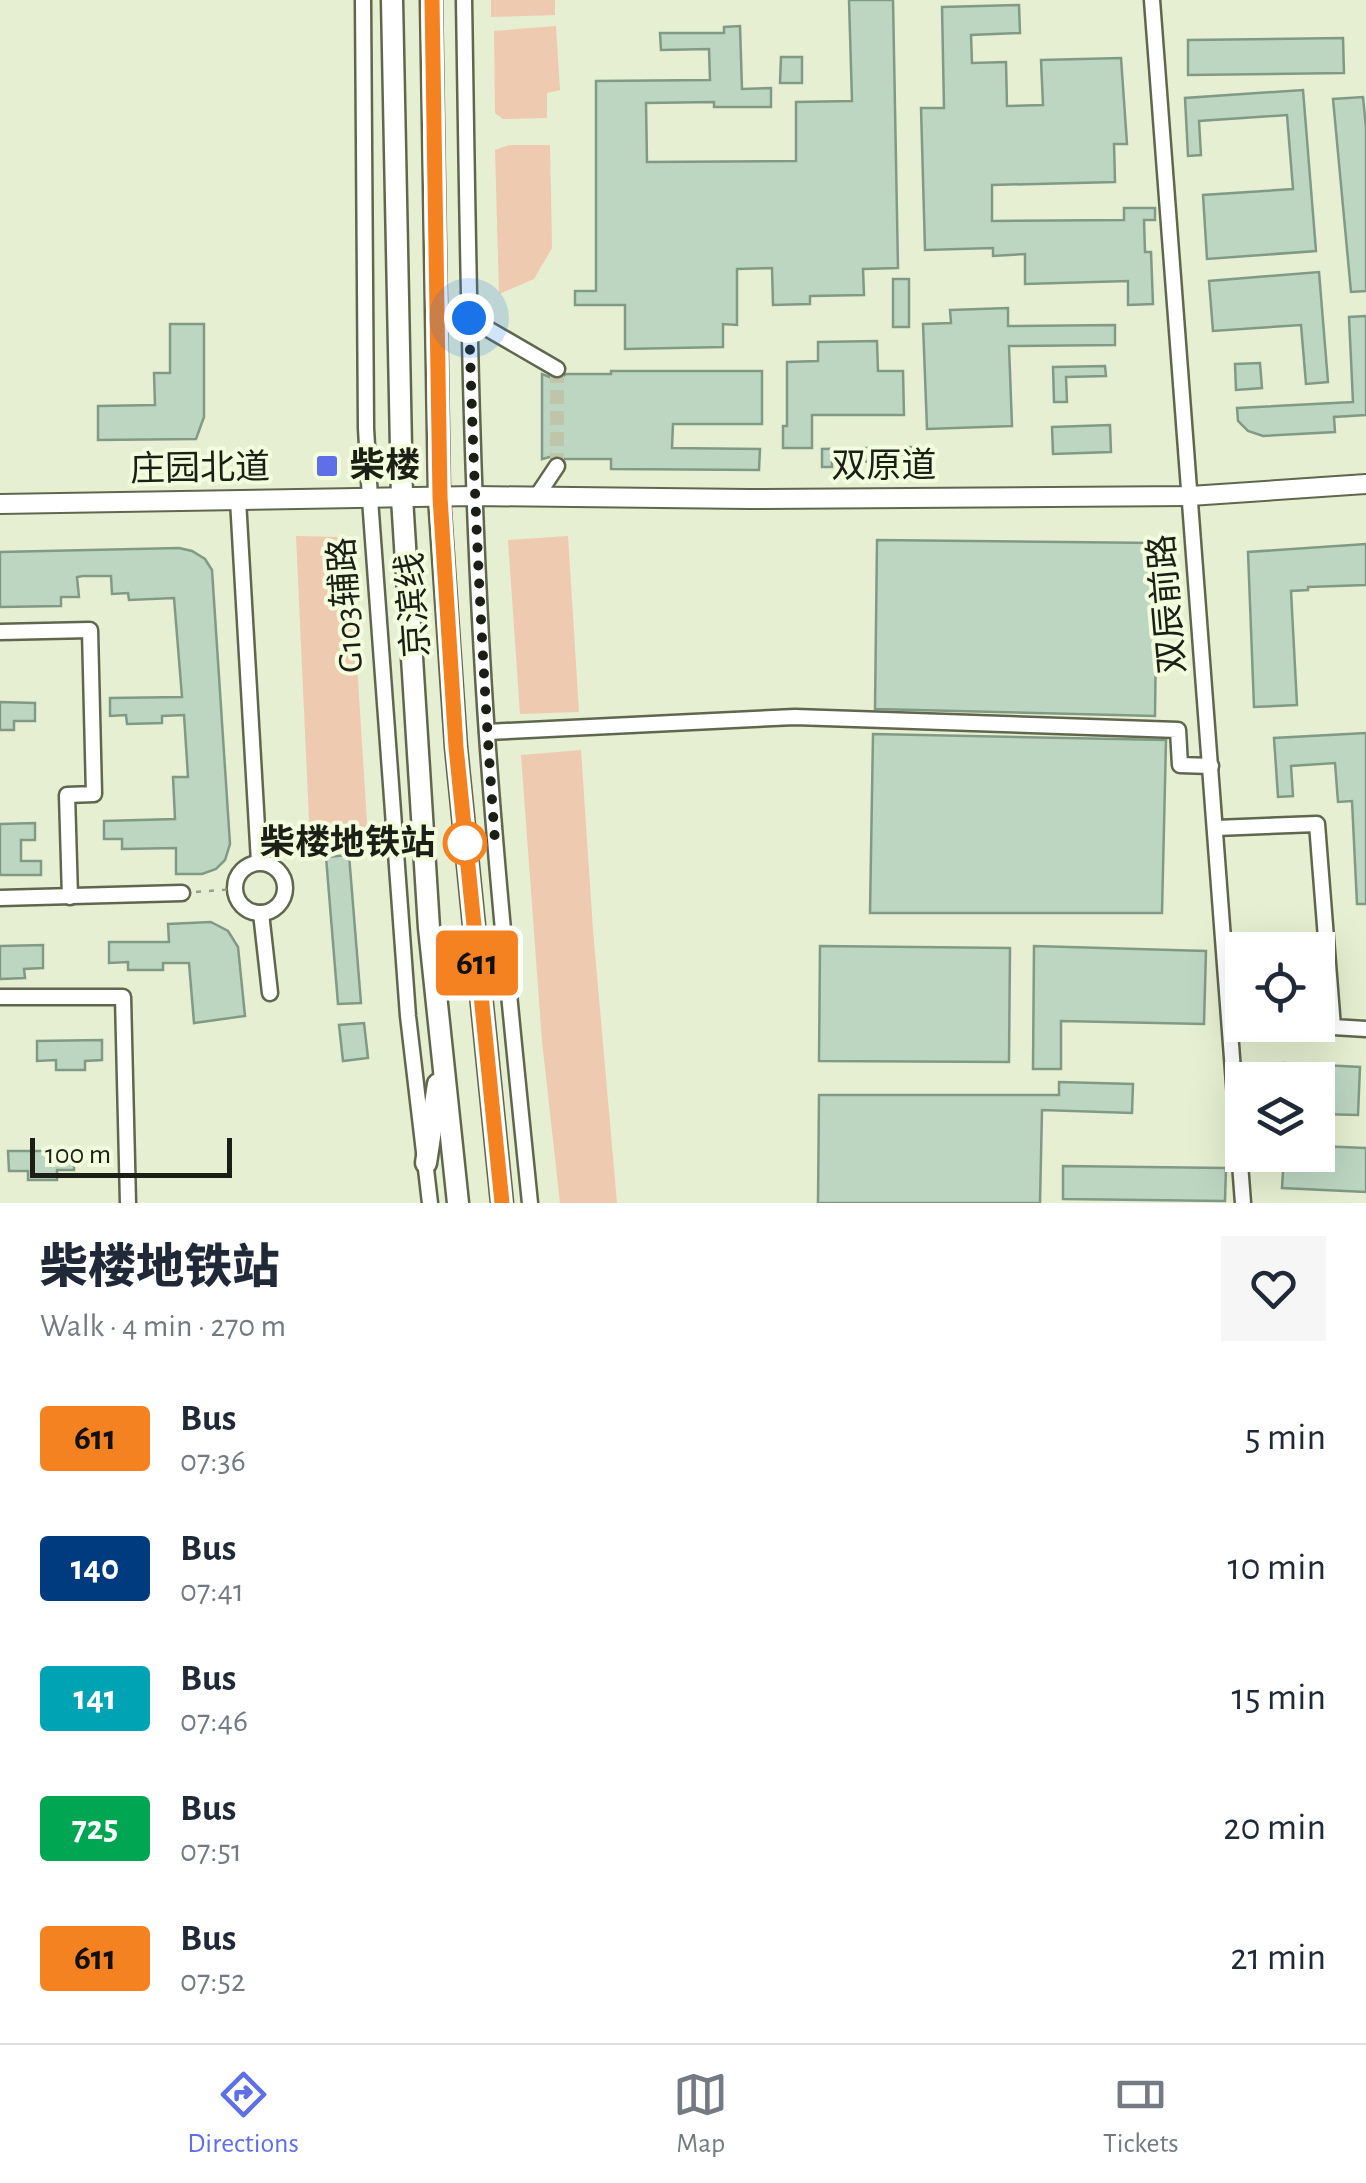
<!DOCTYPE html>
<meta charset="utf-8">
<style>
:root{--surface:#fff;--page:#f6f6f7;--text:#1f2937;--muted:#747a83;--line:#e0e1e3;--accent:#5e6fe7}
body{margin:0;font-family:"Alegreya Sans","Noto Sans SC",sans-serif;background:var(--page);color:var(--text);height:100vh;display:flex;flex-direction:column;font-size:38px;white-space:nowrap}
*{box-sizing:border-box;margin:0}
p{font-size:32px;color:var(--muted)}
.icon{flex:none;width:55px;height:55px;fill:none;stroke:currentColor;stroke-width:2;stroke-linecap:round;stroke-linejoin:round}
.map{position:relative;height:1203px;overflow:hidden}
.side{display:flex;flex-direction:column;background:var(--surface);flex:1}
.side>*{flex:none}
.badge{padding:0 20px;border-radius:8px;font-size:35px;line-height:65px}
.tools{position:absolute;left:1225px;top:932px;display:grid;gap:20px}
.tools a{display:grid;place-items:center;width:110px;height:110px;border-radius:0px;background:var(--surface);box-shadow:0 10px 40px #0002;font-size:50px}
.scale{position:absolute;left:30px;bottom:25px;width:202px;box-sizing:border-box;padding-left:10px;border:5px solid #1c1f15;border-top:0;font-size:28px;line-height:35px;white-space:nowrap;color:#1c1f15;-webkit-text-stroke:8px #f4fcde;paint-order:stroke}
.you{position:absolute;width:50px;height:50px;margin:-25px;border:8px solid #fff;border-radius:50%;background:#1a73e8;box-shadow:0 0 0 15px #1a73e833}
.map>.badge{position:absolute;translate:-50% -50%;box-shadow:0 0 0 5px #fff}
.round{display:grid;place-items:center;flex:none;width:105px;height:105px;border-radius:0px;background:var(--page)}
.overview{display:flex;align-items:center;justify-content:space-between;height:170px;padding:0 40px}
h1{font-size:48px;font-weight:800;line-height:75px}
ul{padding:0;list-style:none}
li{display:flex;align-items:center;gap:30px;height:130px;padding:0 40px}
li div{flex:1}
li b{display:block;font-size:38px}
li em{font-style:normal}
li .badge{min-width:110px;font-weight:700;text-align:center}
.tab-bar{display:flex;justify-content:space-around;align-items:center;height:140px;border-top:2px solid var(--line);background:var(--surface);font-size:28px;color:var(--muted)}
.tab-bar a{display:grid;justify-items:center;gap:5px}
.tab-bar .selected{color:var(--accent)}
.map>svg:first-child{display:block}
.green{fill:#eecab0}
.building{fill:#bcd6c1;stroke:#819a86;stroke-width:2.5}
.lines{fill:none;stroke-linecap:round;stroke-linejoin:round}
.minor-tunnel{stroke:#bec5ab;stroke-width:14;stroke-dasharray:14 7;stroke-linecap:butt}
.minor-casing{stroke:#60674e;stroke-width:19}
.major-casing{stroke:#60674e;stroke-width:22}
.highway-casing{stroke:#60674e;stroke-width:25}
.path{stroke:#979d87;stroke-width:2.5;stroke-dasharray:5 8;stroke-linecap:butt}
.minor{stroke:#fff;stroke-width:14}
.major{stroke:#fff;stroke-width:18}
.highway{stroke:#fff;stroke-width:20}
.line-casing{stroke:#fff;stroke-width:22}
.line{stroke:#f58220;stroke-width:15}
.walk{stroke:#1c1f15;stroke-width:10;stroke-dasharray:0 18}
.poi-dot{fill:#5e6fe7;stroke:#f4fcde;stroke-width:4}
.stop-dot{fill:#fff;stroke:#f58220;stroke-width:5}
.labels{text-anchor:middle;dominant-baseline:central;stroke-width:8;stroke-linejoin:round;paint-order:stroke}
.poi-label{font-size:35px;font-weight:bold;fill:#1c1f15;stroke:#f4fcde;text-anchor:start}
.street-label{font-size:35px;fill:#1c1f15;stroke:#f4fcde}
.stop-label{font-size:35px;font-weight:bold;fill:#1c1f15;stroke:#f4fcde;text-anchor:end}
</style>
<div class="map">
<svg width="1366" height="1203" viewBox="0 0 1366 1203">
<rect width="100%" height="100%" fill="#e6efd1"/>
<g class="green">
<path d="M491,0H555V15L491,17Z"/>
<path d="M556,26L560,90L547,93V118L503,119L495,113L494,31Z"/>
<path d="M509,145H550L552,248L534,279L499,294L495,150Z"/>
<path d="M296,536L337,537L350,554L368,838L310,841Z"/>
<path d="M568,536L579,712L520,714L508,540Z"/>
<path d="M581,750L593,930L617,1203H560L542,1041L521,755Z"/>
</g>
<g class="building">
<path d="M849,0H893L898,268L863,269L864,295L810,296V304L773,305L772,268L737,269V325L723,324V347L625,349V305H575V291H596V81L710,80L709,49L661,50L660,33H724V27L740,26L742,89L771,88V107H714V102L646,103L647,162L796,161V102L852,101Z"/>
<path d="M1019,5L1020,33L971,35L972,63L1006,62L1007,106L1043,105L1041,60L1121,58L1127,144H1114L1115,182L992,185V221L1124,220V208H1155V220H1144L1145,252H1151L1153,304L1128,305V281L1025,284V254L993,256V248L925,250L921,108H944L942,7Z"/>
<path d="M1343,38L1344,73L1188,75V40Z"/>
<path d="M781,57H802V83H780Z"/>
<path d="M1303,90L1316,251L1207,259L1203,195L1293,189L1287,115L1199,121L1201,155L1188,156L1185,98Z"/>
<path d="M1363,97L1366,128V291L1351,292L1333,99Z"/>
<path d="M1319,272L1328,382L1306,384L1301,325L1213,331L1209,281Z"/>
<rect x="893" y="279" width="16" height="48"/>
<path d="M1008,308V326L1115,325V345L1009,346L1012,426L927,429L923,324L951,323L950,310Z"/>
<path d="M1366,316V415L1334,417L1335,432L1263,436L1248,431L1238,421L1237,408L1353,402L1349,317Z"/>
<path d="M170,324H204V417L196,439L98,440V406L155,405L154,373H170Z"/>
<path d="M877,341L878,371H903L904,415H812V448H783V426H787V362L818,361V342Z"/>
<path d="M1260,363L1262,388L1236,390L1235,364Z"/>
<path d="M1105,366L1106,376L1066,377L1067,402H1054L1053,367Z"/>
<path d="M611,371H762V424H673L672,448L760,449L759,470L611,469V459H565L557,455L542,459V374L558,380L566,374H611Z"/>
<path d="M1110,425L1111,452L1053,454L1052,427Z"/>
<path d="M913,447V461L832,462V467H822V449Z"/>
<path d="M877,540L1157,543L1155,716L875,709Z"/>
<path d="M1366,544V585L1308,587V590L1291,591L1297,705L1254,707L1248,552Z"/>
<path d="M179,548L192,551L205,559L212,570L230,844L225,860L216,869L202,874H176V848L122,849V839H104V821L175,819L173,777H188L184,715L162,716V723L127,724L126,715L110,716V698L182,697L174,598L129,600L128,593L112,594L111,576H83L77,577L79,597H61V606L0,607V552Z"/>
<path d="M0,702L35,703V721H14V730H0Z"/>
<path d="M1366,733V904H1357L1352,801L1338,802L1335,763L1291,766L1293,796L1278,797L1274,738Z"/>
<path d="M873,734L1166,740L1162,913H870Z"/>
<path d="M35,823V840H21V861H41V875H0V824Z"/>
<path d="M349,855L361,1003L338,1004L326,857Z"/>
<path d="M211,922L228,931L238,947L245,1016L194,1023L189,963H163V970H128V962L109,963V942H169L168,924Z"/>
<path d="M43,945V968L24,969L25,978L0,979V946Z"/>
<path d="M820,946L1010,948L1009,1062L819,1061Z"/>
<path d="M1034,946L1206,951L1204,1024L1061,1021V1069H1033Z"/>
<path d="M364,1023L368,1058L343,1061L339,1025Z"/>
<path d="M102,1040V1060L85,1061V1070H56V1060L37,1061V1041Z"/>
<path d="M1283,1063L1360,1067L1358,1115L1318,1114V1080H1271V1070Z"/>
<path d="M1059,1082L1133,1084L1132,1113L1042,1110L1040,1203H818L819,1095H1059Z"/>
<path d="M1318,1146L1366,1148V1192L1282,1188L1284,1155H1318Z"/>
<path d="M8,1151H74V1170H57V1180H28V1171H9Z"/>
<path d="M1063,1166L1226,1168L1225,1201L1063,1199Z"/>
</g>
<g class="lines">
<path class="minor-tunnel" d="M557,369V466"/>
<defs>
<g id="minor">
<path d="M363,0L366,428L370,499L408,1016L430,1203"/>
<path d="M464,0C468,245 470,490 487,735C498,891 514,1047 530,1203"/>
<path d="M1152,0L1243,1203"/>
<path d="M469,318L557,369"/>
<path d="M537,496L557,466"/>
<path d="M238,500L259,862"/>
<path d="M0,632L90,630L94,794L67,795L70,897"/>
<path d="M487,732L795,717L1178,730L1180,765L1211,766"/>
<path d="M1216,828L1317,824L1333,1027L1366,1029"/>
<circle cx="260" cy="888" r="25"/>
<path d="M0,898L182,893"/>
<path d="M261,913L270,993"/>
<path d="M0,997H123L128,1203"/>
</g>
<path id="major" d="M0,504L474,496L749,499L1190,496L1366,484"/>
<g id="highway">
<path d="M392,0L402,498L429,928L458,1203"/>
<path d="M431,0L439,497L456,747L502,1203"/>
<path d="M426,1163L438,1084"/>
</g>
</defs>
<use href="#minor" class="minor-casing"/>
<use href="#major" class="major-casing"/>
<use href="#highway" class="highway-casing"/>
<path class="path" d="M196,892L235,889"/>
<use href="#minor" class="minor"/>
<use href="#major" class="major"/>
<use href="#highway" class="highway"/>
</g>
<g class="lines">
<defs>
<path id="line" d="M432,0L440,497L456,747L502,1203"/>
</defs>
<use href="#line" class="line-casing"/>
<use href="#line" class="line"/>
<path class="walk" d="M465,843L495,841C482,667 474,493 469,318"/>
</g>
<rect class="poi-dot" x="315" y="454" width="24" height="24" rx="5"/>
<circle class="stop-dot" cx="465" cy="843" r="20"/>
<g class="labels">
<g class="poi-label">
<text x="350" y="466">柴楼</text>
</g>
<g class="street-label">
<text x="884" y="466">双原道</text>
<text transform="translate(200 469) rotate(-1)">庄园北道</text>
<text transform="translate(1168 604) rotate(-95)">双辰前路</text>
<text transform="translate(347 605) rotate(-94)">G103辅路</text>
<text transform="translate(414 605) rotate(-94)">京滨线</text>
</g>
<g class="stop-label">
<text x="435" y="843">柴楼地铁站</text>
</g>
</g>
</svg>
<div class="tools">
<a><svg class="icon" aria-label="locate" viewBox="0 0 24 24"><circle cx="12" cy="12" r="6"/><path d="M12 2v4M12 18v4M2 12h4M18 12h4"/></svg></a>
<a><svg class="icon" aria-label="layers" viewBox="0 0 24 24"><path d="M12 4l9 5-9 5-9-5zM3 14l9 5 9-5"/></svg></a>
</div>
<div class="scale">100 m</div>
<div class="you" style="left:469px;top:318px"></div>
<b class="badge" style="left:477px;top:963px;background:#f58220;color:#111">611</b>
</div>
<section class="side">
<div class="overview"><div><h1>柴楼地铁站</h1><p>Walk · 4 min · 270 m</p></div><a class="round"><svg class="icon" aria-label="heart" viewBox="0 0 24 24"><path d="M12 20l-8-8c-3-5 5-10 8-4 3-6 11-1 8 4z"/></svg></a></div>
<ul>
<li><span class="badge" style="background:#f58220;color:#111">611</span><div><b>Bus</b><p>07:36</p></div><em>5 min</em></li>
<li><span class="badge" style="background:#003b80;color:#fff">140</span><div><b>Bus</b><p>07:41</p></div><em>10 min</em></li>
<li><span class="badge" style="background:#00a3b4;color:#fff">141</span><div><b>Bus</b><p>07:46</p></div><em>15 min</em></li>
<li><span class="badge" style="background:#00a651;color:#fff">725</span><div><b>Bus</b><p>07:51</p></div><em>20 min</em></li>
<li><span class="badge" style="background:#f58220;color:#111">611</span><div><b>Bus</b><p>07:52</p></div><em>21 min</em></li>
</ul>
</section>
<nav class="tab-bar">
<a class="selected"><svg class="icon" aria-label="directions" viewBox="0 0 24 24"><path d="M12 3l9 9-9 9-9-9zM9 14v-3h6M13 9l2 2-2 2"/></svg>Directions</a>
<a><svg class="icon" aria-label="map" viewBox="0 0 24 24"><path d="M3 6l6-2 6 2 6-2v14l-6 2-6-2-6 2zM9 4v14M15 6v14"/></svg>Map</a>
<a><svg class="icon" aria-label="tickets" viewBox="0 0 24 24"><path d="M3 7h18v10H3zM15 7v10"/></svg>Tickets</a>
</nav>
